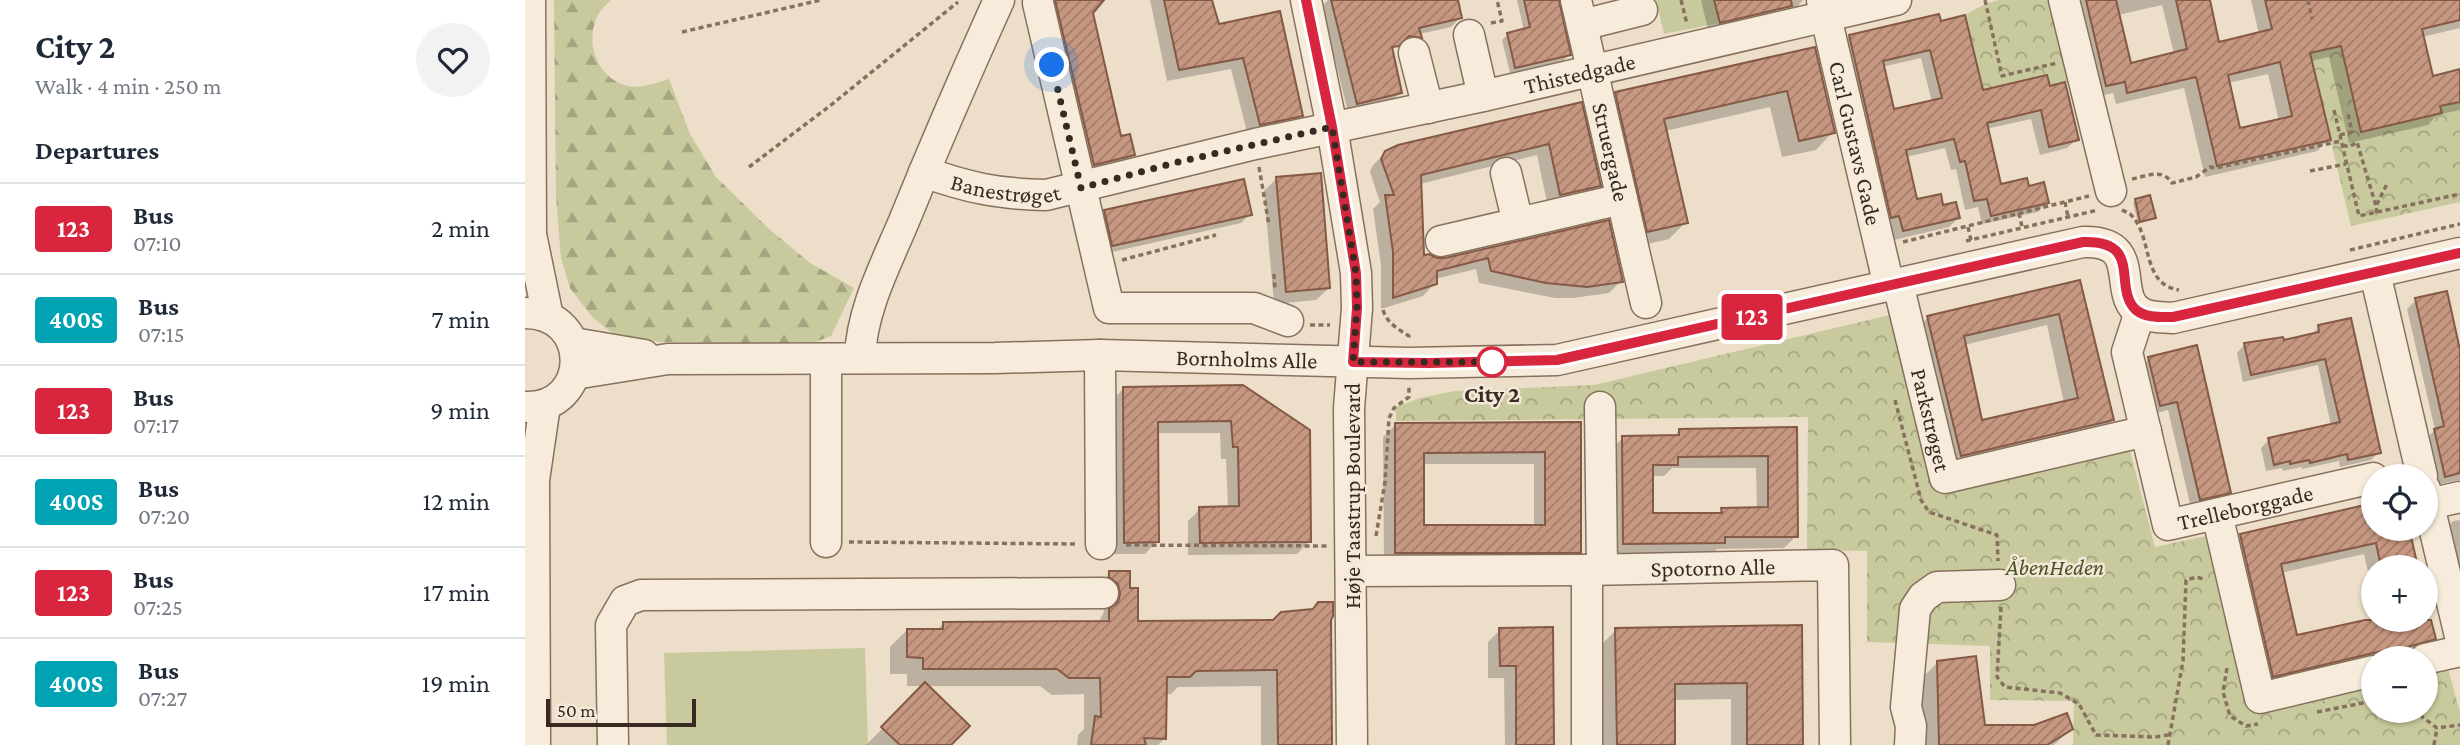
<!DOCTYPE html>
<meta charset="utf-8">
<style>
:root{--surface:#fff;--page:#f2f2f3;--text:#1f2937;--muted:#747a83;--line:#e0e1e3}
body{margin:0;font-family:"Crimson Pro",serif;background:var(--page);color:var(--text);height:100vh;display:flex;flex-direction:column;font-size:26px;white-space:nowrap}
*{box-sizing:border-box;margin:0}
p{font-size:23px;color:var(--muted)}
.icon{flex:none;width:38px;height:38px;fill:none;stroke:currentColor;stroke-width:2;stroke-linecap:round;stroke-linejoin:round}
.map{position:relative;flex:1;overflow:hidden}
.side{display:flex;flex-direction:column;background:var(--surface);width:525px}
.side>*{flex:none}
.badge{padding:0 14px;border-radius:5px;font-size:24px;line-height:46px}
.buttons{position:absolute;left:1836px;top:464px;display:grid;gap:14px}
.buttons a{display:grid;place-items:center;width:77px;height:77px;border-radius:50%;background:var(--surface);box-shadow:0 2px 5px #0004;font-size:35px}
.scale{position:absolute;left:21px;bottom:18px;width:150px;box-sizing:border-box;padding-left:7px;border:4px solid #382a21;border-top:0;font-size:19px;line-height:24px;white-space:nowrap;color:#382a21;-webkit-text-stroke:5px #f4e9d8;paint-order:stroke}
.you{position:absolute;width:35px;height:35px;margin:-18px;border:5px solid #fff;border-radius:50%;background:#1a73e8;box-shadow:0 0 0 10px #1a73e833}
.map>.badge{position:absolute;translate:-50% -50%;box-shadow:0 0 0 4px #fff}
h2{padding:0 35px;font-size:26px;line-height:63px}
.round{display:grid;place-items:center;flex:none;width:74px;height:74px;border-radius:37px;background:var(--page)}
.summary{display:flex;align-items:center;justify-content:space-between;height:119px;padding:0 35px}
h1{font-size:33px;font-weight:700;line-height:52px}
ul{padding:0;list-style:none}
li{display:flex;align-items:center;gap:21px;height:91px;padding:0 35px;border-top:2px solid var(--line)}
li div{flex:1}
li b{display:block;font-size:26px}
li em{font-style:normal}
li .badge{min-width:77px;font-weight:700;text-align:center}
main{display:flex;flex:1;min-height:0}
.map>svg:first-child{display:block}
.green{fill:#c8ca9d}
.forest{fill:url(#forest-firs)}
.park{fill:url(#park-crowns)}
.shadow{fill:#0003;fill-rule:evenodd}
.building{fill:url(#building-hatch);stroke:#845946;stroke-width:2;fill-rule:evenodd}
.lines{fill:none;stroke-linecap:round;stroke-linejoin:round}
.minor-casing{stroke:#87715e;stroke-width:33}
.path{stroke:#87715e;stroke-width:3.5;stroke-dasharray:5 3.5;stroke-linecap:butt}
.minor{stroke:#f7ecdb;stroke-width:30}
.line-casing{stroke:#fff;stroke-width:16}
.line{stroke:#d7263d;stroke-width:10}
.walk{stroke:#382a21;stroke-width:7;stroke-dasharray:0 12.6}
.stop-dot{fill:#fff;stroke:#d7263d;stroke-width:3.5}
.labels{text-anchor:middle;dominant-baseline:central;stroke-width:5;stroke-linejoin:round;paint-order:stroke}
.street-label{font-size:23px;fill:#382a21;stroke:#f4e9d8}
.stop-label{font-size:23px;font-weight:bold;fill:#382a21;stroke:#f4e9d8}
.park-label{font-size:23px;font-style:italic;fill:#4c5329;stroke:#f4e9d8}
</style>
<main>
<section class="side">
<div class="summary"><div><h1>City 2</h1><p>Walk · 4 min · 250 m</p></div><a class="round"><svg class="icon" aria-label="heart" viewBox="0 0 24 24"><path d="M12 20l-8-8c-3-5 5-10 8-4 3-6 11-1 8 4z"/></svg></a></div>
<h2>Departures</h2>
<ul>
<li><span class="badge" style="background:#d7263d;color:#fff">123</span><div><b>Bus</b><p>07:10</p></div><em>2 min</em></li>
<li><span class="badge" style="background:#00a3b4;color:#fff">400S</span><div><b>Bus</b><p>07:15</p></div><em>7 min</em></li>
<li><span class="badge" style="background:#d7263d;color:#fff">123</span><div><b>Bus</b><p>07:17</p></div><em>9 min</em></li>
<li><span class="badge" style="background:#00a3b4;color:#fff">400S</span><div><b>Bus</b><p>07:20</p></div><em>12 min</em></li>
<li><span class="badge" style="background:#d7263d;color:#fff">123</span><div><b>Bus</b><p>07:25</p></div><em>17 min</em></li>
<li><span class="badge" style="background:#00a3b4;color:#fff">400S</span><div><b>Bus</b><p>07:27</p></div><em>19 min</em></li>
</ul>
</section>
<div class="map">
<svg width="1935" height="745" viewBox="0 0 1935 745">
<defs>
<pattern id="forest-firs" width="22" height="20" patternUnits="userSpaceOnUse" patternTransform="scale(1.75)"><rect width="22" height="20" fill="#c8ca9d"/><path d="M5 1l3.5 6h-7zM16 11l3.5 6h-7z" fill="#a3a480"/></pattern>
<pattern id="park-crowns" width="20" height="18" patternUnits="userSpaceOnUse" patternTransform="scale(1.75)"><rect width="20" height="18" fill="#c8ca9d"/><path d="M2 6a3 3 0 1 1 6 0M12 15a3 3 0 1 1 6 0" fill="none" stroke="#a3a480"/></pattern>
<pattern id="building-hatch" width="6" height="6" patternUnits="userSpaceOnUse" patternTransform="scale(1.75)"><rect width="6" height="6" fill="#c79881"/><path d="M-1 1l2-2M0 6l6-6M5 7l2-2" fill="none" stroke="#a37c69"/></pattern>
</defs>
<rect width="100%" height="100%" fill="#ecdec9"/>
<g class="green">
<path d="M1131,0H1189L1195,23L1139,34Z"/>
<path d="M340,648L343,745H142L139,653Z"/>
</g>
<path class="forest" d="M29,0H86C81,5 75,10 72,17C60,43 72,77 100,85C114,90 130,83 144,79L165,134L191,177L243,228L285,263L329,288L306,336L285,344L134,342L90,335L68,318L45,288L36,258L31,197Z"/>
<g class="park">
<path d="M1474,0H1530L1548,80L1525,86L1522,75L1458,90L1440,15L1460,4Z"/>
<path d="M1816,46L1837,132L1916,113L1915,106L1935,102V202L1826,226L1785,53Z"/>
<path d="M1390,309L1430,483L1604,447L1630,547L1690,534L1731,715L1795,700L1794,690L1848,677V710H1900L1901,675L1923,669L1935,712V745H1548L1549,701L1465,700V646L1342,642V551L1282,550L1283,417L871,421V407L895,398L930,391L1069,385Z"/>
</g>
<g class="shadow">
<path d="M532,0H576L566,13L594,138L608,155L596,167L557,177L519,13Z"/>
<path d="M625,0H686L692,26L776,115L764,128L723,136L706,69L642,81Z"/>
<path d="M803,0H931L935,18L926,27L894,34L895,37L886,46L873,45L866,51L875,93L865,102L823,112L797,7Z"/>
<path d="M992,0H1032L1044,55L1038,61L985,73L977,40L983,34L999,31Z"/>
<path d="M1176,0H1278L1266,14L1184,34Z"/>
<path d="M1550,0H1683L1693,44L1734,34L1726,0H1935V28L1897,37L1906,78L1935,71V110L1912,115L1903,125L1824,143L1804,57L1786,61L1804,139L1792,151L1680,177L1659,88L1591,104L1588,93L1569,97ZM1637,5L1649,54L1604,65L1593,15ZM1743,74L1754,121L1714,130L1703,83Z"/>
<path d="M1413,16L1456,92L1524,88L1552,139L1542,148L1515,155L1506,119L1461,129L1475,186L1502,188L1522,202L1513,212L1457,224L1453,207L1440,210L1431,169L1426,170L1420,148L1381,157L1391,201L1417,207L1433,218L1424,227L1369,240L1365,225L1357,226L1315,46L1324,36ZM1396,58L1407,102L1368,111L1357,67Z"/>
<path d="M1289,49L1308,132L1291,150L1257,157L1245,107L1140,131L1161,222L1144,239L1106,248L1074,111L1091,94Z"/>
<path d="M1055,104L1074,185L1062,198L1023,207L1012,155L895,184L898,257L920,260L1083,222L1096,281L1084,293L1048,298H1030L954,283L951,269L910,279V283L898,296L856,309V265L848,209L855,202L845,172L848,165L861,153Z"/>
<path d="M752,178L804,288L791,300L749,304L739,191Z"/>
<path d="M1611,200L1629,217L1626,220L1613,223L1608,203Z"/>
<path d="M580,212L725,214L716,223L578,254L571,221Z"/>
<path d="M1554,283L1587,420L1575,432L1424,468L1390,330L1403,318ZM1522,325L1539,403L1456,422L1439,345Z"/>
<path d="M1891,300L1935,358V480L1911,485L1900,440L1910,430L1882,309Z"/>
<path d="M1794,327L1854,452L1846,460L1815,467L1814,461L1777,469V467L1758,471L1757,468L1741,471L1736,448L1744,440L1806,426L1793,365L1718,382L1712,353L1719,345L1757,342L1786,335Z"/>
<path d="M1671,347L1704,492L1694,501L1666,508L1643,410L1626,415L1614,368L1624,359Z"/>
<path d="M717,387L784,541L772,554L663,555V521L675,509L703,508L701,459H696L695,433H631L632,541L620,554H588L586,401L598,389Z"/>
<path d="M871,424H1054V552L1042,564L859,565L858,437ZM897,464H1009V526L897,527Z"/>
<path d="M1270,429L1271,536L1259,548L1192,549L1186,555L1086,556L1085,450L1098,438L1148,437L1155,430ZM1147,468H1231L1232,509H1197L1192,515H1126V476H1139Z"/>
<path d="M1848,505V528L1892,567H1848V594L1839,554L1756,573L1771,637L1848,620H1900V603L1909,638L1896,650L1874,658H1848L1736,688L1703,547L1715,535Z"/>
<path d="M1935,520V616L1916,534L1928,521Z"/>
<path d="M585,573L604,590L611,623L804,620L805,745H736V686L653,687L646,694H640L639,739L633,745H552L553,735L559,729V694L527,695L515,686H401L424,745H341L400,686H382V674H365V647L382,630H412L419,623H573L579,612L576,601L568,590Z"/>
<path d="M1275,627L1277,745H1206V699L1148,700V745H1075L1074,647L1091,630Z"/>
<path d="M975,630L1028,745H980L979,678H963V642Z"/>
<path d="M1413,662L1458,726L1546,729L1529,745H1392L1391,684Z"/>
</g>
<g class="building">
<path d="M530,0H579L568,13L596,136L605,134L610,155L569,165Z"/>
<path d="M639,0H687L694,24L755,11L778,116L735,125L718,58L654,70Z"/>
<path d="M806,0H933L937,18L894,28L897,38L884,36L874,46L867,47L877,93L832,104Z"/>
<path d="M999,0H1034L1046,55L990,68L982,33L1005,27Z"/>
<path d="M1189,0H1266L1267,6L1195,23Z"/>
<path d="M1561,0H1591L1606,63L1662,49L1651,0H1685L1694,42L1747,29L1740,0H1935V20L1897,29L1908,76L1935,69V102L1915,106L1917,113L1836,132L1816,46L1785,53L1806,140L1692,166L1671,77L1602,93L1600,82L1581,86ZM1755,62L1767,116L1715,128L1703,75Z"/>
<path d="M1414,14L1416,21L1440,15L1458,90L1522,75L1525,86L1540,82L1554,140L1524,147L1516,110L1462,123L1476,184L1502,178L1504,186L1519,182L1524,203L1466,216L1462,199L1449,201L1440,161L1435,162L1429,139L1381,150L1392,199L1416,194L1418,205L1431,202L1435,218L1378,231L1374,216L1366,218L1324,35ZM1405,50L1417,98L1369,109L1358,61Z"/>
<path d="M1290,47L1310,133L1274,141L1262,91L1139,119L1163,223L1122,232L1090,92Z"/>
<path d="M1057,102L1076,186L1035,195L1024,144L896,175L899,255L904,254L912,258H920L1084,220L1098,282L1062,287L1021,283L966,271L963,258L912,271V284L868,298V252L860,195H869L856,159L860,151L873,145Z"/>
<path d="M796,173L805,288L761,292L751,177Z"/>
<path d="M719,179L727,215L587,246L579,210Z"/>
<path d="M1625,195L1631,218L1615,222L1610,199Z"/>
<path d="M1555,280L1589,420L1436,456L1402,316ZM1534,314L1553,398L1457,420L1439,336Z"/>
<path d="M1922,291L1935,350V473L1920,477L1909,429L1919,426L1890,298Z"/>
<path d="M1826,318L1856,453L1823,460L1822,454L1785,463L1784,460L1765,464V461L1749,465L1743,438L1815,422L1800,359L1726,375L1719,343L1758,337L1759,340L1794,332L1793,325Z"/>
<path d="M1672,345L1706,493L1675,500L1652,402L1635,406L1623,357Z"/>
<path d="M718,385L785,430L786,542L675,543L674,507L714,506L713,447H708L706,421L633,422L634,542L599,543L598,387Z"/>
<path d="M1056,422V553H870V423ZM1020,452V525H899V453Z"/>
<path d="M1272,427L1273,537H1200V543L1098,544L1097,436L1154,435V429ZM1243,456V507L1196,508L1197,513H1128V465H1153V457Z"/>
<path d="M1848,503V528H1884L1893,567H1856L1851,543L1756,564L1772,635L1840,620H1906L1911,639L1875,649V647L1844,654L1748,677L1715,534Z"/>
<path d="M584,571H605V588H613V621L748,620L756,612L788,609L793,602H808V616L806,620L807,745H753L752,670L671,671L665,677H642L641,739L619,738L621,745H566L570,716L576,717L575,678H544L532,669H398V658L382,657V629H418V622L584,621V609L593,602L595,594L593,584L584,577Z"/>
<path d="M1277,625L1278,745H1222V683L1150,684V745H1092L1090,628Z"/>
<path d="M1028,627L1029,745H991V666H975L974,628Z"/>
<path d="M1451,656L1460,725H1509L1542,713L1548,729L1522,745H1414L1412,661Z"/>
<path d="M400,682L445,726L426,745H375L356,727Z"/>
</g>
<g class="lines">
<defs>
<g id="minor">
<path d="M781,0L807,127L831,273L832,308L824,408L827,745"/>
<path id="s1" d="M1051,0L1121,303"/>
<path id="s2" d="M1297,0L1364,286"/>
<path d="M1539,0L1586,191"/>
<path d="M513,3L584,308H729L763,321"/>
<path d="M1057,25L1117,10"/>
<path d="M944,35L958,96"/>
<path d="M889,53L903,108"/>
<path id="s3" d="M399,172C444,188 473,194 521,195L730,144L958,96L1371,0"/>
<path d="M981,173L993,223"/>
<path d="M7,239L23,317"/>
<path d="M916,241L1097,199"/>
<path d="M0,266L6,232L5,0"/>
<path d="M1850,273L1897,476"/>
<path id="s4" d="M1373,284L1420,478L1621,431"/>
<path id="s5" d="M1615,312L1602,352L1643,525L1848,478"/>
<path d="M0,313C68,313 67,409 0,407"/>
<path d="M48,343L119,355"/>
<path d="M575,355L576,544"/>
<path d="M335,358C336,311 361,264 379,221C409,147 441,73 474,0"/>
<path id="s6" d="M49,374L143,359L470,358L575,355L884,363L1032,360L1558,242C1621,240 1585,296 1616,313C1625,318 1637,317 1648,318L1935,253"/>
<path d="M1075,407L1077,569"/>
<path d="M1900,489L1935,636"/>
<path d="M1904,504L1935,497"/>
<path d="M1692,514L1735,698L1848,671"/>
<path d="M301,542V359"/>
<path d="M827,571L1062,570"/>
<path d="M1900,659L1935,651"/>
<path d="M10,745L9,480L20,405"/>
<path d="M88,745L86,625L100,601L116,595L578,593"/>
<path id="s7" d="M1062,745V570L1308,565L1310,745"/>
<path d="M1385,745L1386,726L1381,707L1390,609L1398,597L1412,587L1475,585"/>
</g>
</defs>
<use href="#minor" class="minor-casing"/>
<g class="path">
<path d="M1156,0L1162,24"/>
<path d="M1460,0L1477,76L1532,63"/>
<path d="M1783,0L1787,19"/>
<path d="M966,23L977,21L972,0"/>
<path d="M157,32L296,0"/>
<path d="M1809,110L1834,216L1935,194"/>
<path d="M1815,135L1827,132L1823,114"/>
<path d="M1818,145L1824,147L1832,142L1851,206"/>
<path d="M224,167L306,105L433,2"/>
<path d="M734,167L744,225"/>
<path d="M1785,171L1821,164"/>
<path d="M1607,179C1621,176 1638,168 1647,183L1671,177L1685,167L1691,168L1816,141"/>
<path d="M1540,202L1543,217"/>
<path d="M1597,210C1601,212 1605,213 1607,216C1628,238 1616,284 1654,290"/>
<path d="M1494,213L1497,227"/>
<path d="M1852,213L1851,206L1863,182"/>
<path d="M1443,227L1446,240"/>
<path d="M1441,241L1573,210"/>
<path d="M1378,242L1564,196"/>
<path d="M1825,250L1935,224"/>
<path d="M597,260L691,235"/>
<path d="M749,274L750,290"/>
<path d="M858,310C862,323 873,329 884,336V339"/>
<path d="M785,325H805"/>
<path d="M1370,400L1396,500L1404,512L1472,535L1473,561"/>
<path d="M851,536L860,482L864,418L869,408L884,397V386"/>
<path d="M324,542L551,544"/>
<path d="M601,545L803,546"/>
<path d="M1476,607L1472,677L1480,687L1535,693L1554,704L1571,735L1630,737L1643,735"/>
<path d="M1702,668L1698,692L1705,716L1721,726L1733,724"/>
<path d="M1888,710L1912,728L1935,725"/>
<path d="M1792,712L1848,701"/>
<path d="M1643,745L1658,661L1661,580L1672,577L1681,580"/>
<path d="M1909,745L1912,728"/>
</g>
<use href="#minor" class="minor"/>
</g>
<g class="lines">
<defs>
<path id="line" d="M781,0L807,127L831,273L832,308L828,362L904,363L1032,360L1558,242C1619,240 1587,288 1611,310C1621,318 1635,317 1648,317L1935,253"/>
</defs>
<use href="#line" class="line-casing"/>
<use href="#line" class="line"/>
<path class="walk" d="M527,65L556,188L653,162L807,127L831,273L832,308L828,362H967"/>
</g>
<circle class="stop-dot" cx="967" cy="362" r="14"/>
<g class="labels">
<g class="street-label">
<text stroke="none"><textPath href="#s3" startOffset="672">Thistedgade</textPath></text>
<text stroke="none"><textPath href="#s2" startOffset="147">Carl Gustavs Gade</textPath></text>
<text stroke="none"><textPath href="#s1" startOffset="156">Struergade</textPath></text>
<text stroke="none"><textPath href="#s3" startOffset="84">Banestrøget</textPath></text>
<text stroke="none"><textPath href="#s6" startOffset="674">Bornholms Alle</textPath></text>
<text stroke="none"><textPath href="#s4" startOffset="140">Parkstrøget</textPath></text>
<text transform="translate(827 496) rotate(-90)">Høje Taastrup Boulevard</text>
<text stroke="none"><textPath href="#s5" startOffset="299">Trelleborggade</textPath></text>
<text stroke="none"><textPath href="#s7" startOffset="301">Spotorno Alle</textPath></text>
</g>
<g class="stop-label">
<text x="967" y="394">City 2</text>
</g>
<g class="park-label">
<text x="1530" y="567">ÅbenHeden</text>
</g>
</g>
</svg>
<div class="buttons">
<a><svg class="icon" aria-label="locate" viewBox="0 0 24 24"><circle cx="12" cy="12" r="6"/><path d="M12 2v4M12 18v4M2 12h4M18 12h4"/></svg></a>
<a>+</a>
<a>−</a>
</div>
<div class="scale">50 m</div>
<div class="you" style="left:527px;top:65px"></div>
<b class="badge" style="left:1227px;top:317px;background:#d7263d;color:#fff">123</b>
</div>
</main>
